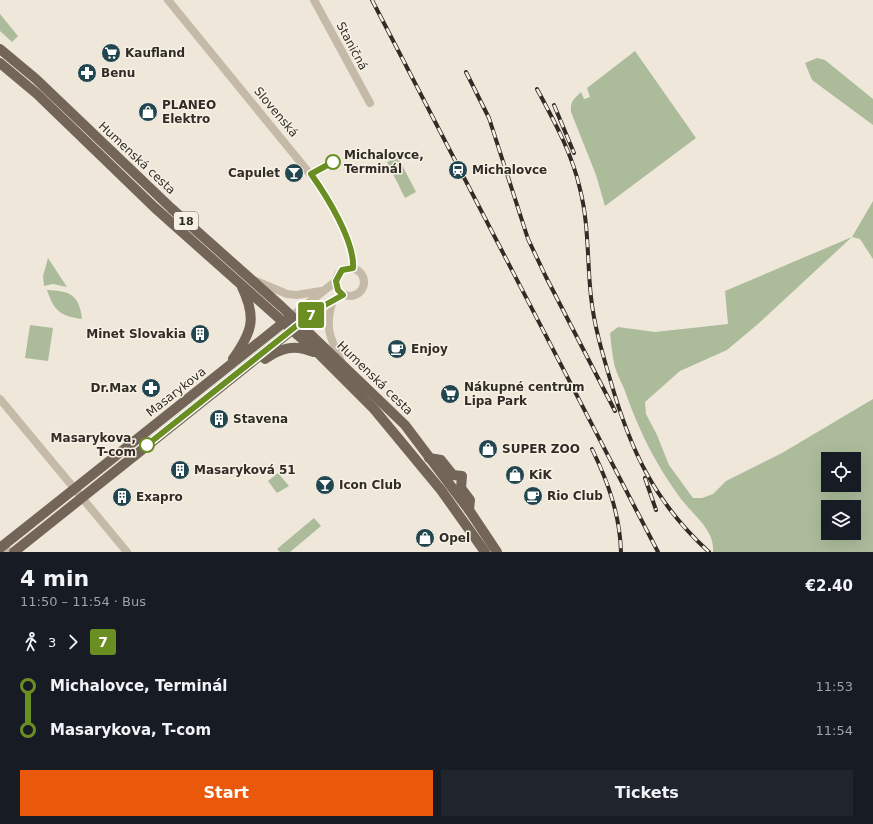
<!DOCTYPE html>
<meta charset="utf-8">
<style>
:root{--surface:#171b24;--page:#20242c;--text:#f1f3f6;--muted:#9ea1a6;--accent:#ea580c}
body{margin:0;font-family:"DejaVu Sans",sans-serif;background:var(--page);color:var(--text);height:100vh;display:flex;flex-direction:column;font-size:15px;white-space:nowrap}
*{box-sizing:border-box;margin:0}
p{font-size:13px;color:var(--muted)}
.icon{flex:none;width:22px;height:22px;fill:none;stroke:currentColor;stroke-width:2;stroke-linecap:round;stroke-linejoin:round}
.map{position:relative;height:552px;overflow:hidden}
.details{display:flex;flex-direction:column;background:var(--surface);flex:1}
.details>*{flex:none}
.badge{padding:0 8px;border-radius:3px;font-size:14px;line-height:26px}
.controls{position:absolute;left:821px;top:452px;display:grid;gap:8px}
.controls a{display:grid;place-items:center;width:40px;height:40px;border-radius:0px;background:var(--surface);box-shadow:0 4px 16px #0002;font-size:20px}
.map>.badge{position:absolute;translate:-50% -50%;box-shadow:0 0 0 2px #fff}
.legs{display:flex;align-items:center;gap:6px;height:44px;padding:0 20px;font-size:13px}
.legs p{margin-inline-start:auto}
.head{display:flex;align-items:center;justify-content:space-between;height:68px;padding:0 20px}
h1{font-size:22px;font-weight:700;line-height:30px}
.action{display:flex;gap:8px;margin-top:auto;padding:8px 20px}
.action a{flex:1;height:46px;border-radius:0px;background:var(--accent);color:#fff;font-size:16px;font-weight:700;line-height:46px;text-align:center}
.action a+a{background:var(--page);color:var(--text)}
ul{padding:0 20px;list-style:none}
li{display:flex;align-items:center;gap:14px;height:44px;font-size:15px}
li i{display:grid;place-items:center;width:6px;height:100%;margin:0 5px;background:currentColor}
li i::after{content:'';width:10px;height:10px;margin:-5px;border:3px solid;border-radius:50%;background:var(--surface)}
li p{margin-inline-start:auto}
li:first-child i{background:linear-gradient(#0000 50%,currentColor 0)}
li:last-child i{background:linear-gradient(currentColor 50%,#0000 0)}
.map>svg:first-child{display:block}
.green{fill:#acbc9b;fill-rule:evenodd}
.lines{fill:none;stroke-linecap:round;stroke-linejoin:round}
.minor{stroke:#c5b9a7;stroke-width:8}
.major{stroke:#736659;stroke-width:10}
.rail-casing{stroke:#322c27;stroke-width:4}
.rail{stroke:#f7f1e5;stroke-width:2.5;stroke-dasharray:8;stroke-linecap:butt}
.line-1-casing{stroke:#fff;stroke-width:9}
.line-1{stroke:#6b8e23;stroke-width:6}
.stop-1-dot{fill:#fff;stroke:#6b8e23;stroke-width:2}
.labels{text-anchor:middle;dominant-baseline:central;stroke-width:3;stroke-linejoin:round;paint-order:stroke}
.shield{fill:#f7f1e5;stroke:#6d6760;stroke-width:1}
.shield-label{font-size:11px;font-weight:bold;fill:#322c27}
.street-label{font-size:12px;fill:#322c27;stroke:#f7f1e5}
.poi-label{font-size:12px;font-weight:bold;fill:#322c27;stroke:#f7f1e5;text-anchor:start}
.stop-label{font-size:12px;font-weight:bold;fill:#322c27;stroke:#f7f1e5;text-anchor:start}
</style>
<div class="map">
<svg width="873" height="552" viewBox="0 0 873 552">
<rect width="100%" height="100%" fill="#efe8da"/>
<g class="green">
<path d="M0,14L18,36L12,42L0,31Z"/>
<path d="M635,51L696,138L605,206L596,175L571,112C570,101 574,99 581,92L584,99L590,97L587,88Z"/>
<path d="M817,58L825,60L873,99V125L812,80L805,63Z"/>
<path d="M398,157L416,192L405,198L387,162Z"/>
<path d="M873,201V259L860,239L852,237L758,324L727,350L680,371L645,402L646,414L657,435L669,465L693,498H702L713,494L726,481L782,453L873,399V552H713C715,530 693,515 681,499C656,465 640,433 626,394C623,384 616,374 614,363C612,353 611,342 610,333L618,327L655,332L728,324L725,291L852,237ZM828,459H854V485H828ZM828,507H854V533H828Z"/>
<path d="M48,258L67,287L53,284L44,286L43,276Z"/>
<path d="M47,290C70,291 79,294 82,319C60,316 54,311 47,290Z"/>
<path d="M30,325L53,328L48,361L25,358Z"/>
<path d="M278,473L289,486L277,493L268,481Z"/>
<path d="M314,518L321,526L290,552H280L277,549Z"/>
</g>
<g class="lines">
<g class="minor">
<path d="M168,0L315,180C330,202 355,241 353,268"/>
<path d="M314,0L370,103"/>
<circle cx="350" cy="282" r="14"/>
<path d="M256,281L287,294L297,295L321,291"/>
<path d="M333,300C324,328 330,338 342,363"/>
<path d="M292,316L336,281"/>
<path d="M300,323L335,299"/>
<path d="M0,399L127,552"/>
<path d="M3,545L9,552"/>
</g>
<g class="major">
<path d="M0,49L36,79L171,208L282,307L405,425L469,510L497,552"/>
<path d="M0,63L37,94L155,208L319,354L374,409L441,490L485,552"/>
<path d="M233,359C252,332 257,318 242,287"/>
<path d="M265,359C281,348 294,344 313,352"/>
<path d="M429,458L441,460L453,475L462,476L461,488L470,500L469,510"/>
<path d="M0,548L288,319"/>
<path d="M14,552L297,326"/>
</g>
<defs>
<g id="rail">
<path d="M372,0L658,552"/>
<path d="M466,72L489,118L528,239L546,277L615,411"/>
<path d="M537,89C554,121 572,153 580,189C589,224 587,261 591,297C594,325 602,352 610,379C630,449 654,502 709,552"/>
<path d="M554,105L574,153"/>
<path d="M592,449C608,482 620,515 621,552"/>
<path d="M645,478L656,510"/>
</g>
</defs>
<use href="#rail" class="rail-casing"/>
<use href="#rail" class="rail"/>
</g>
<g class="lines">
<defs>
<path id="line-1" d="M147,445L300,323L325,305L343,295L338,290L336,281L342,270L353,268C355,241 326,195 311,174L333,162"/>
</defs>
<use href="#line-1" class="line-1-casing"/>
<use href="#line-1" class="line-1"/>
</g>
<defs>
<symbol id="supermarket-disc" viewBox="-11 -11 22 22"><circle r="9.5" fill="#214650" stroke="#f7f1e5"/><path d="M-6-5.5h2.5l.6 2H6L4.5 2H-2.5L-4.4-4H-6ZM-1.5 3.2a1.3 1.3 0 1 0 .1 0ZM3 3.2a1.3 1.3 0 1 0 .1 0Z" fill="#fff"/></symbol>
<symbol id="pharmacy-disc" viewBox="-11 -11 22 22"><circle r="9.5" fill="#214650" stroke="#f7f1e5"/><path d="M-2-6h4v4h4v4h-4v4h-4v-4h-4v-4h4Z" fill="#fff"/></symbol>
<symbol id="shop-disc" viewBox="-11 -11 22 22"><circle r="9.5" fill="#214650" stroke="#f7f1e5"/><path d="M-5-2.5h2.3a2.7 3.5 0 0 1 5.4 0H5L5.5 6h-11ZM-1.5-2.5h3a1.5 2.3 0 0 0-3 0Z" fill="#fff"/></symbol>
<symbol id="station-disc" viewBox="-11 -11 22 22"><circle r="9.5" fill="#214650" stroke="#f7f1e5"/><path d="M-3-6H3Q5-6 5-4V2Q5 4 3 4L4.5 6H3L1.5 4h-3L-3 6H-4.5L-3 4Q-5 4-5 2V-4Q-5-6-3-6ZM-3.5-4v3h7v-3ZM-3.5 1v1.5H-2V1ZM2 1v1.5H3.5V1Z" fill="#fff"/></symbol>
<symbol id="bar-disc" viewBox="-11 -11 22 22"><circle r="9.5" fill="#214650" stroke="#f7f1e5"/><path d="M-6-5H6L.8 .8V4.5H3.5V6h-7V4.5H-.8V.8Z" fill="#fff"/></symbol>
<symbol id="building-disc" viewBox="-11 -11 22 22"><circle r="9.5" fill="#214650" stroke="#f7f1e5"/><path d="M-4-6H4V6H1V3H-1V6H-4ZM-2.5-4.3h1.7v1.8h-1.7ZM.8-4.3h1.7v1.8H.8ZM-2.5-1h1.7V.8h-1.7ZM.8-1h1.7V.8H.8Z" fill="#fff"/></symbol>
<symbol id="cafe-disc" viewBox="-11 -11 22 22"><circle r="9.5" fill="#214650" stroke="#f7f1e5"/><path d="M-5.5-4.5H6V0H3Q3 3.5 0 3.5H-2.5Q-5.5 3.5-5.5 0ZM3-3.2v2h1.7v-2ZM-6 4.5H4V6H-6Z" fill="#fff"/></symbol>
</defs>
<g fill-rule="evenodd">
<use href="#supermarket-disc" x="100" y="42" width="22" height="22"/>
<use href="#pharmacy-disc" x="76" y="62" width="22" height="22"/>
<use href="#shop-disc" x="137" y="101" width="22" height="22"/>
<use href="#station-disc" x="447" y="159" width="22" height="22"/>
<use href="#bar-disc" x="283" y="162" width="22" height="22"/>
<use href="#building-disc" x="189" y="323" width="22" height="22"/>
<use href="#cafe-disc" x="386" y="338" width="22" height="22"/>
<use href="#pharmacy-disc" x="140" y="377" width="22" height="22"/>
<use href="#supermarket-disc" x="439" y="383" width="22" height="22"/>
<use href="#building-disc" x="208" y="408" width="22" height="22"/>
<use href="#shop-disc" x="477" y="438" width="22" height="22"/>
<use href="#building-disc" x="169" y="459" width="22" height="22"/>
<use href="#shop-disc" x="504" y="464" width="22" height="22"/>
<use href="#bar-disc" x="314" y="474" width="22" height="22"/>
<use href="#cafe-disc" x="522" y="485" width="22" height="22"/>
<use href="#building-disc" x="111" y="486" width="22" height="22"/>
<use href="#shop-disc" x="414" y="527" width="22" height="22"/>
</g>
<g class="stop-1-dot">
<circle cx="333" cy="162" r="7"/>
<circle cx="147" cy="445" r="7"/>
</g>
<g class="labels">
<rect class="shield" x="174" y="212" width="24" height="18" rx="3"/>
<g class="shield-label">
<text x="186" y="221">18</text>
</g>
<g class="street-label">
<text transform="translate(352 46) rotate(62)">Staničná</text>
<text transform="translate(276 112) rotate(50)">Slovenská</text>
<text transform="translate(137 158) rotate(43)">Humenská cesta</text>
<text transform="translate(375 378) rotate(44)">Humenská cesta</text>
<text transform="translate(176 392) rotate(-38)">Masarykova</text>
</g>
<g class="poi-label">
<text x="125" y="53">Kaufland</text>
<text x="101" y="73">Benu</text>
<text x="162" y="105">PLANEO<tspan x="162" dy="14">Elektro</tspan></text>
<text x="472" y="170">Michalovce</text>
<text x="280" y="173" text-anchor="end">Capulet</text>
<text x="186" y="334" text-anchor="end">Minet Slovakia</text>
<text x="411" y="349">Enjoy</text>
<text x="464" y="387">Nákupné centrum<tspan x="464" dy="14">Lipa Park</tspan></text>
<text x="137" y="388" text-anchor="end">Dr.Max</text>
<text x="233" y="419">Stavena</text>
<text x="502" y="449">SUPER ZOO</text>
<text x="194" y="470">Masaryková 51</text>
<text x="529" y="475">KiK</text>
<text x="339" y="485">Icon Club</text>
<text x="547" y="496">Rio Club</text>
<text x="136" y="497">Exapro</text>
<text x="439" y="538">Opel</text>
</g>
<g class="stop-label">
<text x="344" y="155">Michalovce,<tspan x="344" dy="14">Terminál</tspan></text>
<text x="136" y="438" text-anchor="end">Masarykova,<tspan x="136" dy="14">T-com</tspan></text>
</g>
</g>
</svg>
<div class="controls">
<a><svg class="icon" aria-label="locate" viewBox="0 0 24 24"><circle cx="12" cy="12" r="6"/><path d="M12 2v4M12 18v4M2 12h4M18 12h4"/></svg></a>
<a><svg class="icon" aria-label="layers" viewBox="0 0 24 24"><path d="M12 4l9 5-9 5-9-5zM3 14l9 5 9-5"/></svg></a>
</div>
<b class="badge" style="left:311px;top:315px;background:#6b8e23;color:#fff">7</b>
</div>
<section class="details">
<div class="head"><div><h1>4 min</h1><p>11:50 – 11:54 · Bus</p></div><b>€2.40</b></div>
<div class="legs"><svg class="icon" aria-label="walk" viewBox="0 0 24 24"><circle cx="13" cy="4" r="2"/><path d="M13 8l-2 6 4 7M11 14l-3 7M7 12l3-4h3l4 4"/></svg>3<svg class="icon" aria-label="forward" viewBox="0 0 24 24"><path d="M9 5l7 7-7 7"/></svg><b class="badge" style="background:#6b8e23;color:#fff">7</b></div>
<ul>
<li><i style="color:#6b8e23"></i><b>Michalovce, Terminál</b><p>11:53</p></li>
<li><i style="color:#6b8e23"></i><b>Masarykova, T-com</b><p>11:54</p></li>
</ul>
<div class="action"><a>Start</a><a>Tickets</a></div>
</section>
